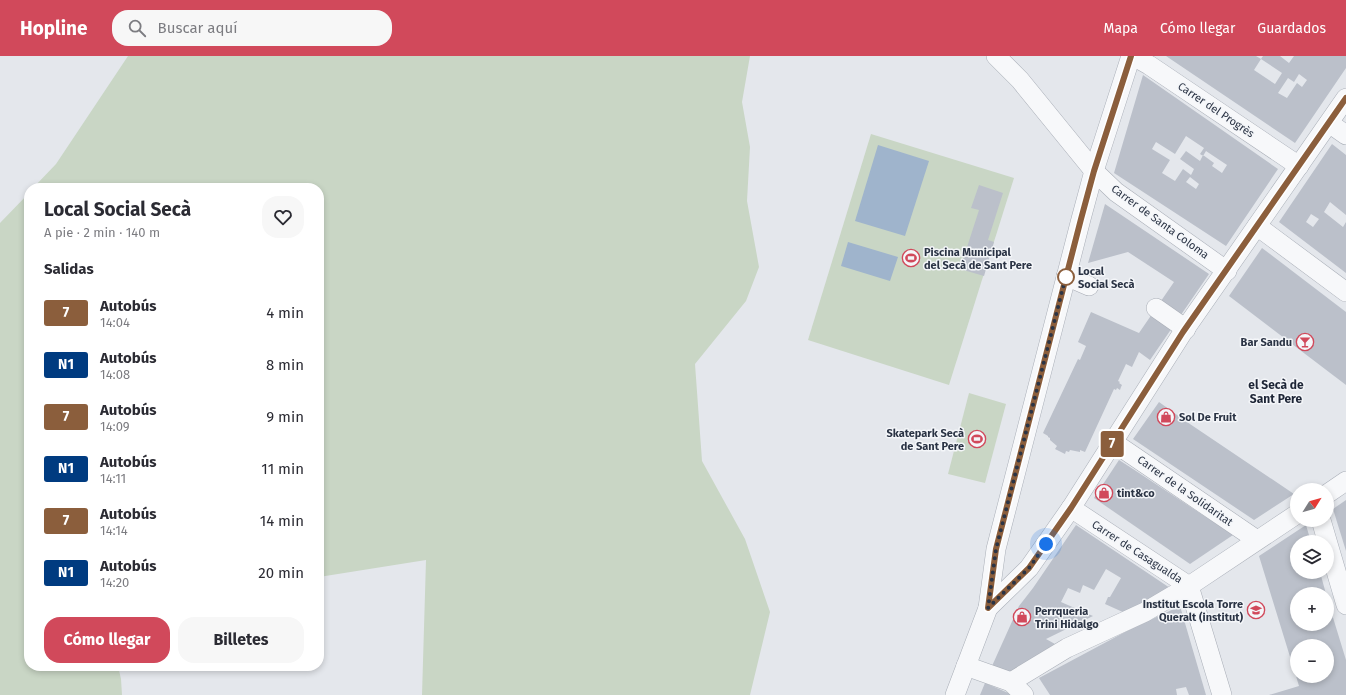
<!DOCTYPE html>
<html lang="es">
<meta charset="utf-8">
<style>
:root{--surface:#fff;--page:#f7f7f7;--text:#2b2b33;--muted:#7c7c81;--accent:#d1495b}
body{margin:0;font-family:"Fira Sans",sans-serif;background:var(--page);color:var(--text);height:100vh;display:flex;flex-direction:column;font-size:15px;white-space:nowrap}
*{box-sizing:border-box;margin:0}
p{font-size:13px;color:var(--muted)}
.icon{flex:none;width:22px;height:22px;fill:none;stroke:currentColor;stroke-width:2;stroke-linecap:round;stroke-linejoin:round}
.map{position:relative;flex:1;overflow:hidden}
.drawer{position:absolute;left:24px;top:127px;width:300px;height:488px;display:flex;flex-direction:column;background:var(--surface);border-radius:16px;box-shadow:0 2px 6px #0003}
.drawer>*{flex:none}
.badge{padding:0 8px;border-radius:3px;font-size:14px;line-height:26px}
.needle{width:26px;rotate:53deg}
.fabs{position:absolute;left:1290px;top:427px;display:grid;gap:8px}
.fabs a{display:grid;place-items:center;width:44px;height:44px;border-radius:50%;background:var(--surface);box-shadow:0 2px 6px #0003;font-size:20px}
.you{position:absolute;width:20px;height:20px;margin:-10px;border:3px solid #fff;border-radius:50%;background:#1a73e8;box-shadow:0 0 0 6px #1a73e833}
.map>.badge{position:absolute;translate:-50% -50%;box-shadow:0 0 0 2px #fff}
h2{padding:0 20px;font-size:15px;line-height:36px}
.round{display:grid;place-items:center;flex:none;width:42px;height:42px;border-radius:16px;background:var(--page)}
.overview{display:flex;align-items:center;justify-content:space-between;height:68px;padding:0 20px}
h1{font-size:19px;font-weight:700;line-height:30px}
.button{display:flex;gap:8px;margin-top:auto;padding:8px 20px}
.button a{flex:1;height:46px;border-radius:16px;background:var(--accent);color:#fff;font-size:16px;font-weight:700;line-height:46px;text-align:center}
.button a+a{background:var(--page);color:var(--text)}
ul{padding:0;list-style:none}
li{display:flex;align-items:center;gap:12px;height:52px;padding:0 20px}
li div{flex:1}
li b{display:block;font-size:15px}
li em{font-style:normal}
li .badge{min-width:44px;font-weight:700;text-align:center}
header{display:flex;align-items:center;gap:24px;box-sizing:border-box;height:56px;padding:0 20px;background:var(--accent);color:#fff}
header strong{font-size:19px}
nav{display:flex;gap:22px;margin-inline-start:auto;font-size:14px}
.search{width:280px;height:36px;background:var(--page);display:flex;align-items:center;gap:10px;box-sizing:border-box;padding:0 14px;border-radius:16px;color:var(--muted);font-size:15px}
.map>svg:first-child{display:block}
.green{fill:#c9d6c5}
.water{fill:#9fb4cc}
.building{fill:#bbc0ca;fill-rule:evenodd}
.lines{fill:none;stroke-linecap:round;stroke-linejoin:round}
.street-casing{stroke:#a9aeb7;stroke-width:20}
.street{stroke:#f7f8fa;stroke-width:19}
.line-casing{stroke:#fff;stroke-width:9}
.line{stroke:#8b5e3c;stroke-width:6}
.walk{stroke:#2b3445;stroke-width:4;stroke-dasharray:0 7.2}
.stop-dot{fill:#fff;stroke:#8b5e3c;stroke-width:2}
.labels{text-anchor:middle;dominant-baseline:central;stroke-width:3;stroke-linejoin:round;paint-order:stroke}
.street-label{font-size:11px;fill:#2b3445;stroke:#f4f6f9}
.poi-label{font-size:11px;font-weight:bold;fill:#2b3445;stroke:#f4f6f9;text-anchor:start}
.stop-label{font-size:11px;font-weight:bold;fill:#2b3445;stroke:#f4f6f9;text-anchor:start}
.neighbourhood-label{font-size:12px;font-weight:bold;fill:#1d2536;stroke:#f4f6f9}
</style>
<header>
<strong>Hopline</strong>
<div class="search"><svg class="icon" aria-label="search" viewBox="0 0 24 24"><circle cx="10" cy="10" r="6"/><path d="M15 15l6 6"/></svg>Buscar aquí</div>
<nav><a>Mapa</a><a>Cómo llegar</a><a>Guardados</a></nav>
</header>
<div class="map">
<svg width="1346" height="639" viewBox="0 0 1346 639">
<rect width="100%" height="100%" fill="#e4e7ec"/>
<g class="green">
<path d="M128,0H750L742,46L750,91L747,145L759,211L746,245L695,308L702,405L745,483L770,556L750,639H422L426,504L319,521V132H33L56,108Z"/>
<path d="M871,78L1014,122L949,329L808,284Z"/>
<path d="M29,137V610H118L121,623L122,639H0V167Z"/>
<path d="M969,337L1006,348L985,427L948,418Z"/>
</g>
<g class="water">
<path d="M878,89L929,105L905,180L855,165Z"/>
<path d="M848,186L898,201L890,225L841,210Z"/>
</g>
<g class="building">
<path d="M1166,0H1256L1261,3L1254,14L1275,28L1282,17L1261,3L1263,0H1280L1289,7L1294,0H1346V12L1295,87ZM1299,18L1307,24L1302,31L1297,27L1287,42L1278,37L1288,22L1294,26Z"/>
<path d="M1143,19L1278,113L1226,190L1114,117ZM1186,80L1204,92L1200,98L1203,100L1206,95L1227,109L1222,117L1212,110L1214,107L1203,99L1200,105L1186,95L1180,103L1194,113L1191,119L1183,113L1175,125L1162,117L1170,104L1152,93L1156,86L1175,98ZM1190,121L1199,128L1196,133L1186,126Z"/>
<path d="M1332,88L1346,99V159L1330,146L1324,156L1343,171L1346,166V217L1279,166ZM1311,158L1319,163L1313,171L1306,166Z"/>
<path d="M979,129L1003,137L988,184L994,186L984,220L960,213L979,154L971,152Z"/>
<path d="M1105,148L1209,218L1150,304L1139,296L1132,311L1126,308L1118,325L1120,326L1119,327L1122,329L1121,331L1120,334L1117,332L1116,334L1114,333L1085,396L1080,394V396L1070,394L1069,396L1066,395L1065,398L1055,393L1057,390L1050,384V382L1048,381V380L1043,377L1078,303L1080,304L1086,290L1078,286L1091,256L1139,277L1174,226L1128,196L1088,207Z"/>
<path d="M1262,192L1346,256V329L1229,240Z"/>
<path d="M1159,346L1184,364L1294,438L1254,464L1133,383Z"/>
<path d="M1119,404L1133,413L1233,479L1190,508L1094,442Z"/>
<path d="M1346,444V495L1333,453Z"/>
<path d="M1076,469L1173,534L1125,557L1105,548L1108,541H1110L1121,522L1106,513L1094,534L1083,529L1080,537L1068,532L1061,546L1093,560L1046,583L1055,588L1009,617L992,610L1019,550L1033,532Z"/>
<path d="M1306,469L1311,486H1297V516H1320L1326,538H1297V568H1327V542L1346,604V639H1269L1299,630L1259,500ZM1297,590H1327V620H1297Z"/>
<path d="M1180,550L1206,639H1189L1186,631L1176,633L1177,639H1050L1039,622L1127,575Z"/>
<path d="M985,627L1013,639H980Z"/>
</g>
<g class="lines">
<defs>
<g id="street">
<path d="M996,0L1020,24L1094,115L1116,136L1227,215"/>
<path d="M1133,0L1149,9L1299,110"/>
<path d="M1329,67L1346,79"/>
<path d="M1257,170L1346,236"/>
<path d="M1066,220L1089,230"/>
<path d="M1156,252L1186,273"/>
<path d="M1113,386L1257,484"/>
<path d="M1327,438L1346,425"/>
<path d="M1071,452L1189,530L1222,639"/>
<path d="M1321,464L1346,549"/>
<path d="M988,552L996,493L1081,163L1094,115L1131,0"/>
<path d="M966,610L1011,626L1024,639"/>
<path d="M1011,626L1067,592L1145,556L1189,530L1297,458"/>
<path d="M955,639L988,552L1029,512L1071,452L1183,276L1346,42"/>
</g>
</defs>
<use href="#street" class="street-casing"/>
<use href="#street" class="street"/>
</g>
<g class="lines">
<defs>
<path id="line" d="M1131,0L1094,115L1081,163L996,493L988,552L1029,512L1071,452L1183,276L1346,42"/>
</defs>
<use href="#line" class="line-casing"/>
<use href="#line" class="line"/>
<path class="walk" d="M1046,488L1029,512L988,552L996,493L1066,220V221"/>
</g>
<defs>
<symbol id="stadium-ring" viewBox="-11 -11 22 22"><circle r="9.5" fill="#f4f6f9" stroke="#d1495b" stroke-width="1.5"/><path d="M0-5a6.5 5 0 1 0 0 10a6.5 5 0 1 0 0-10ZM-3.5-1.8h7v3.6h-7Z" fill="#d1495b"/></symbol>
<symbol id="bar-ring" viewBox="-11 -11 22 22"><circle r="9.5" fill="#f4f6f9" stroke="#d1495b" stroke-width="1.5"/><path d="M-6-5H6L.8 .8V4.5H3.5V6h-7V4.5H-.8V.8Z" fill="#d1495b"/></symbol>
<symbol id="shop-ring" viewBox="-11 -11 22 22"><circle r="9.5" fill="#f4f6f9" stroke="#d1495b" stroke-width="1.5"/><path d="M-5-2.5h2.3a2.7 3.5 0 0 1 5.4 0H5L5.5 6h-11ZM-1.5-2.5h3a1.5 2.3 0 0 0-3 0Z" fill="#d1495b"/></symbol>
<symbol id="school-ring" viewBox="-11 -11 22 22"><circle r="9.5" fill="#f4f6f9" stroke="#d1495b" stroke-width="1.5"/><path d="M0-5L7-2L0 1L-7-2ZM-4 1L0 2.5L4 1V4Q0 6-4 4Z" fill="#d1495b"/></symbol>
</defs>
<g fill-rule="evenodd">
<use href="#stadium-ring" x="901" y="192" width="20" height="20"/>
<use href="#bar-ring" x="1295" y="276" width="20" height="20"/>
<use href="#shop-ring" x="1156" y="351" width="20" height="20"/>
<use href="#stadium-ring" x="967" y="373" width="20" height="20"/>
<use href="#shop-ring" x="1094" y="427" width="20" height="20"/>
<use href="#school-ring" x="1246" y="544" width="20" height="20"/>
<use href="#shop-ring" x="1012" y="551" width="20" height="20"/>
</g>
<circle class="stop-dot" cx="1066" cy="221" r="8"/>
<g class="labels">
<g class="street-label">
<text transform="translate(1216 54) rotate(34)">Carrer del Progrès</text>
<text transform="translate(1160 166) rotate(36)">Carrer de Santa Coloma</text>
<text transform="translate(1185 435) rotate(35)">Carrer de la Solidaritat</text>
<text transform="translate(1137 496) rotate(33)">Carrer de Casagualda</text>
</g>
<g class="poi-label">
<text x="924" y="196">Piscina Municipal<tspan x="924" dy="13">del Secà de Sant Pere</tspan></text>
<text x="1292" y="286" text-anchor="end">Bar Sandu</text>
<text x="1179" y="361">Sol De Fruit</text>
<text x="964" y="377" text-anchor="end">Skatepark Secà<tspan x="964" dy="13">de Sant Pere</tspan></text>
<text x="1117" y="437">tint&amp;co</text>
<text x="1243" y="548" text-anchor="end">Institut Escola Torre<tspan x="1243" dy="13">Queralt (institut)</tspan></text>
<text x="1035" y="555">Perrqueria<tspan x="1035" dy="13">Trini Hidalgo</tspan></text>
</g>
<g class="stop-label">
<text x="1078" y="215">Local<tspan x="1078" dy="13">Social Secà</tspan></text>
</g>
<g class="neighbourhood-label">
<text x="1276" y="329">el Secà de<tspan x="1276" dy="14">Sant Pere</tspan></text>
</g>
</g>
</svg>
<div class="fabs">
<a><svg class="needle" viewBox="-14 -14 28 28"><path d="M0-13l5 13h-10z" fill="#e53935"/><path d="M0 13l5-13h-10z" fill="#7c7c81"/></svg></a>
<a><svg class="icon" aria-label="layers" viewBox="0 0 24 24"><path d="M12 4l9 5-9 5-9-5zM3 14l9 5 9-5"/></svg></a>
<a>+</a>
<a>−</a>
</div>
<div class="you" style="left:1046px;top:488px"></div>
<b class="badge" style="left:1112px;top:388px;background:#8b5e3c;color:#fff">7</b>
<section class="drawer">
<div class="overview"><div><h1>Local Social Secà</h1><p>A pie · 2 min · 140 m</p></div><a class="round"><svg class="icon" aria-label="heart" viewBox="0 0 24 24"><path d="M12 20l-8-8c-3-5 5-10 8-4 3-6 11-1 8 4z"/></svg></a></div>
<h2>Salidas</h2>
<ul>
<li><span class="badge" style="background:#8b5e3c;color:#fff">7</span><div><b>Autobús</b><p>14:04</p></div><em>4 min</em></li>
<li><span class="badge" style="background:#003b80;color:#fff">N1</span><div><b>Autobús</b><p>14:08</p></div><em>8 min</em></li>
<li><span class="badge" style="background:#8b5e3c;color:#fff">7</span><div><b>Autobús</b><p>14:09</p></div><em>9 min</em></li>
<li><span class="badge" style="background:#003b80;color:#fff">N1</span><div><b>Autobús</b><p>14:11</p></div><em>11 min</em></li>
<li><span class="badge" style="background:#8b5e3c;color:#fff">7</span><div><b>Autobús</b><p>14:14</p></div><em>14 min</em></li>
<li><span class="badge" style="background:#003b80;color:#fff">N1</span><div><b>Autobús</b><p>14:20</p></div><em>20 min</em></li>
</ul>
<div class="button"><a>Cómo llegar</a><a>Billetes</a></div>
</section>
</div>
